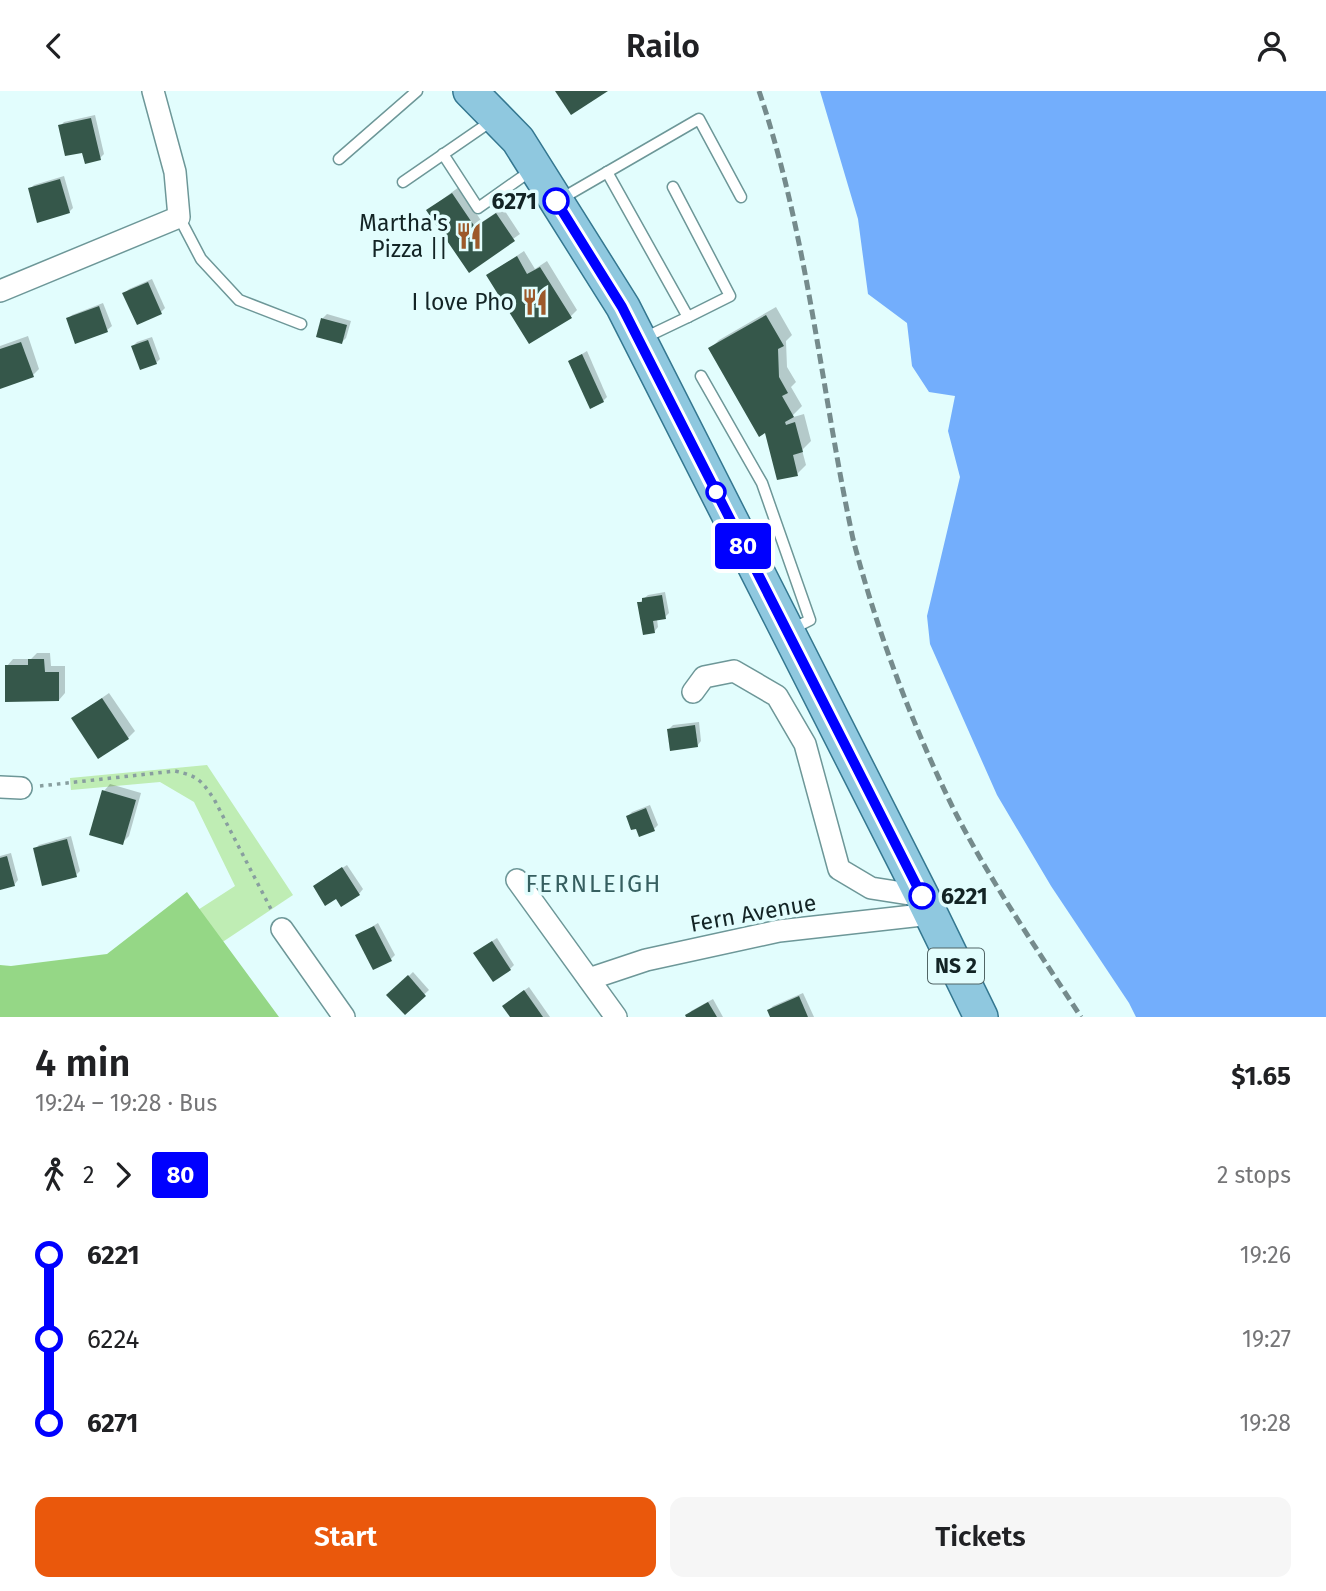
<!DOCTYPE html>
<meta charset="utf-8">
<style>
:root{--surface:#fff;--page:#f6f6f6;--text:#202124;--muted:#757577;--accent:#ea580c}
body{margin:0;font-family:"Fira Sans",sans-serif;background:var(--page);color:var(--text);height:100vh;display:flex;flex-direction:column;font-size:26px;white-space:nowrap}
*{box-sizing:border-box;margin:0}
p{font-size:23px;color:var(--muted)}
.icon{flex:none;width:38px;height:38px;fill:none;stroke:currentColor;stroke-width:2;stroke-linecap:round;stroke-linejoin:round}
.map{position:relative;height:926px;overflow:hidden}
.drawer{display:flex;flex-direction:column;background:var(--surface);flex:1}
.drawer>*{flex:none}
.badge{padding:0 14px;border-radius:5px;font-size:24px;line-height:46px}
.map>.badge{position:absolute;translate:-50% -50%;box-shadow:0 0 0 4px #fff}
.legs{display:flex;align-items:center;gap:10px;height:77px;padding:0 35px;font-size:23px}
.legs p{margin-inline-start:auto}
.summary{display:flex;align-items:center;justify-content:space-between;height:119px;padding:0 35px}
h1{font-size:38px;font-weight:600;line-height:52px}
.button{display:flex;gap:14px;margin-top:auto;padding:14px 35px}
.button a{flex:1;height:80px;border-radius:14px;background:var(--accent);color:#fff;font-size:28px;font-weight:600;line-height:80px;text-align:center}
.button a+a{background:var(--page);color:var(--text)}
ul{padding:0 35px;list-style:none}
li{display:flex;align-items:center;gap:24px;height:84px;font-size:26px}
li i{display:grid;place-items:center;width:10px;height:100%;margin:0 9px;background:currentColor}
li i::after{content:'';width:18px;height:18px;margin:-9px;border:5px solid;border-radius:50%;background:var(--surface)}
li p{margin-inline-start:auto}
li:first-child i{background:linear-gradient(#0000 50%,currentColor 0)}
li:last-child i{background:linear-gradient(currentColor 50%,#0000 0)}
header{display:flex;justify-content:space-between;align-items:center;height:91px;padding:0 35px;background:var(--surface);font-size:32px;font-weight:600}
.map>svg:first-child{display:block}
.green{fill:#bfedb4}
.forest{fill:#95d786}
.water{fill:#73aefc}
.shadow{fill:#0003}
.building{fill:#35574a}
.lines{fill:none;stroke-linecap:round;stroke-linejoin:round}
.service-casing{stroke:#6d9798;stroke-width:13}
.minor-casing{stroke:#6d9798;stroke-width:24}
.primary-casing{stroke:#347790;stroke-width:36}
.path{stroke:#889e9f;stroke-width:3.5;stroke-dasharray:3.5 5;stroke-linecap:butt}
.service{stroke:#fff;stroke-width:10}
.minor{stroke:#fff;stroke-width:21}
.primary{stroke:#8fc8df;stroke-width:33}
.rail{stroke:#758b8c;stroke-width:5;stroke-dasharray:10 5;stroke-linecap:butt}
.line-1-casing{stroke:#fff;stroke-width:16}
.line-1{stroke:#00f;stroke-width:10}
.stop-1-dot{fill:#fff;stroke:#00f;stroke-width:3.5}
.labels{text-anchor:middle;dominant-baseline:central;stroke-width:7;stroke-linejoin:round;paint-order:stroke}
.shield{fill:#e2fdfd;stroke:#516566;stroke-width:2}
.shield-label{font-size:21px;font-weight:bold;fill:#132425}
.stop-label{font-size:23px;font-weight:bold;fill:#132425;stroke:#e2fdfd;text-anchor:end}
.poi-label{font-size:23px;fill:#132425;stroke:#e2fdfd;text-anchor:end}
.street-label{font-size:23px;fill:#132425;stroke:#e2fdfd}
.neighbourhood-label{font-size:24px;letter-spacing:2px;fill:#365f60;stroke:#e2fdfd}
</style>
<header><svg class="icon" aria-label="back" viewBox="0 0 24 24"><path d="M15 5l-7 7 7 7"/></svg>Railo<svg class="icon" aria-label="person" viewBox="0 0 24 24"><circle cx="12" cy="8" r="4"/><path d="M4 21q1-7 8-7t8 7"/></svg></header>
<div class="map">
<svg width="1326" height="926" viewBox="0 0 1326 926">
<rect width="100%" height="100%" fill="#e2fdfd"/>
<path class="green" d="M207,674L293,804L197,868L0,926V876L122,868L235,795L194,711L160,691L71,699L70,687Z"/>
<path class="forest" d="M187,801L279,926H0V874L11,875L107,863Z"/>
<path class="water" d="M820,0H1326V926H1136L1129,912L1051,795L997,704L930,553L927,525L960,386L948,340L955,305L929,301L912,275L907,232L868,203L858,128Z"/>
<g class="shadow">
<path d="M95,24L104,63L100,67L83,59L60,35L64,31Z"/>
<path d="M64,85L73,117L69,121L30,98L34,94Z"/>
<path d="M459,96L482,131L503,117L520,143L469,179L428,119Z"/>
<path d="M524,160L535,178L547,170L577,219L570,226L488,184Z"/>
<path d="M152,188L165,217L161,221L125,202L129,198Z"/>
<path d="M103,212L112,235L107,239L68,228L72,224Z"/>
<path d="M776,216L792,244L786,250L787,276L796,291L791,296L802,315L790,327L804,323L811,350L802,359L806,374L797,383L710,258L719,249Z"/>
<path d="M327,223L351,230L346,247L342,251L318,245L323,227Z"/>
<path d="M28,245L39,278L33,284L0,296V255Z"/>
<path d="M152,246L160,268L156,272L133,255L137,251Z"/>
<path d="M587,260L607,306L603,310L570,270Z"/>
<path d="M665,501L669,522L665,526L657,528L658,536L654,541L639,512L648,504Z"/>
<path d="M37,562H50L51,575H65V602L59,609L7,575L13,568H31Z"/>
<path d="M109,602L135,640L128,647L73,627Z"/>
<path d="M699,631L701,650L697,655L669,638L673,634Z"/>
<path d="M110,693L141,702L129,745L122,752L104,700Z"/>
<path d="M650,714L658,734L654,738L628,725L632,721Z"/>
<path d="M71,745L80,780L76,784L35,758L39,754Z"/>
<path d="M11,762L18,789L14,794L0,797V765Z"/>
<path d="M347,774L363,798L359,803L336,806L319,792Z"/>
<path d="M378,832L395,864L391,868L357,845Z"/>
<path d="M497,847L514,874L510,878L480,858Z"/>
<path d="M413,881L429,899L405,921L389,904Z"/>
<path d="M529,896L550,926H512L508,911Z"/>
<path d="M803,902L814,926H772L769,919L773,915Z"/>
<path d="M713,908L723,926H688L691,920Z"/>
</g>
<g class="building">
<path d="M555,0H608L571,24Z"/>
<path d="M91,27L101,69L85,73L82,62L65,65L58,34Z"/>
<path d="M60,88L70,122L37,132L28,97Z"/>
<path d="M452,102L475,136L496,122L515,150L469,182L426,119Z"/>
<path d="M517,165L527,183L540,176L572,227L529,253L486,184Z"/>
<path d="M148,191L162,223L137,234L122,202Z"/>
<path d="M99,215L108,241L75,253L66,227Z"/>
<path d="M766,224L784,255L778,258L779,286L788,302L782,305L794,326L785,331L786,334L795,331L803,361L793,364L798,385L777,389L765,342L759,346L708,257Z"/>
<path d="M321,227L347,234L342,253L316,246Z"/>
<path d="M148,249L157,273L140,279L131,255Z"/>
<path d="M21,251L34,286L0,298V258Z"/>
<path d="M582,263L604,311L590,318L568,270Z"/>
<path d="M662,504L666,528L653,530L655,542L643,544L637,511H642V507Z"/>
<path d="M28,568H44L45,581H59V610L5,611V574H28Z"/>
<path d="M102,607L129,648L98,668L71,627Z"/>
<path d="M695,634L698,656L670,660L667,638Z"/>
<path d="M102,699L136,709L123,754L89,744Z"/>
<path d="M646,717L655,740L639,746L636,738L631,739L626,725Z"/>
<path d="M67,748L77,786L42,795L33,757Z"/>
<path d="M7,765L15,795L0,799V767Z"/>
<path d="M342,776L360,804L341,816L336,808L325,815L313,795Z"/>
<path d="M374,835L392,870L373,879L355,844Z"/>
<path d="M492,850L511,879L493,891L473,862Z"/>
<path d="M408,884L426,905L405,924L386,904Z"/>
<path d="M524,899L543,926H510L502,915Z"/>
<path d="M799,905L808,926H770L767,919Z"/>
<path d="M708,911L717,926H686L685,924Z"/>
</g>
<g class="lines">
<defs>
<g id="service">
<path d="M443,63L478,117L532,79"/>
<path d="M339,68L417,0"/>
<path d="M607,81L688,226L642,248"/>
<path d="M403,91L493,29"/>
<path d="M673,96L730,205L688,226"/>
<path d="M559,109L699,28L741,106"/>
<path d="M179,126L201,168L239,209L301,233"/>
<path d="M701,285L762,392L810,529L790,539"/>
</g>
<g id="minor">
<path d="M0,200L179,126L175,81L153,0"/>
<path d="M693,601L704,586L734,580L777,605L805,653L839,778L871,797L922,805"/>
<path d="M0,696L21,697"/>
<path d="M517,789L616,926"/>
<path d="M282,838L344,926"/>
<path d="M589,888L646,869L779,840L931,823"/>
</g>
<path id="primary" d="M470,0L518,49L623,216L922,805L981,926"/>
</defs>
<use href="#service" class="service-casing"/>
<use href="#minor" class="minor-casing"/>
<use href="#primary" class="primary-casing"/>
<path class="path" d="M40,695L175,680C198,685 201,689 214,708L273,822"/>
<use href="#service" class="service"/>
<use href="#minor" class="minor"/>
<use href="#primary" class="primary"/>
<path class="rail" d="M759,0C808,145 821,299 853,448C877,540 911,631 953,717C990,790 1037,858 1081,926"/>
</g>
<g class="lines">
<defs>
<path id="line-1" d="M556,110L622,216L922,805"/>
</defs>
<use href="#line-1" class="line-1-casing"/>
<use href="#line-1" class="line-1"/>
</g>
<defs>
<symbol id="restaurant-bare" viewBox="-9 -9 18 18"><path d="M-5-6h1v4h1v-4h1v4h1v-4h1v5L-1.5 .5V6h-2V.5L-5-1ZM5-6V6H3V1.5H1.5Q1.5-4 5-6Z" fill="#9d592a" stroke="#e2fdfd" stroke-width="2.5" paint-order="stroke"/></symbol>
</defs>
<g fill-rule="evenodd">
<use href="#restaurant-bare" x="450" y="126" width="38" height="38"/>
<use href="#restaurant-bare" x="516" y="192" width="38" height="38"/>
</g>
<g class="stop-1-dot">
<circle cx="556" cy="110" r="12"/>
<circle cx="716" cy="401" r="9"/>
<circle cx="922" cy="805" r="12"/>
</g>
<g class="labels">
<rect class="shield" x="928" y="857.5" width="56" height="35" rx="5"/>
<g class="shield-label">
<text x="956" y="875">NS 2</text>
</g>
<g class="stop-label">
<text x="537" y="110">6271</text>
<text x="941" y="805" text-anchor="start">6221</text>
</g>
<g class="poi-label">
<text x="448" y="132">Martha's<tspan x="448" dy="26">Pizza ||</tspan></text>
<text x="514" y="211">I love Pho</text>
</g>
<g class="street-label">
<text transform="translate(753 822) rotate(-10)">Fern Avenue</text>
</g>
<g class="neighbourhood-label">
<text x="594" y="793">FERNLEIGH</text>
</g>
</g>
</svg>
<b class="badge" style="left:743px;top:455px;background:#00f;color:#fff">80</b>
</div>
<section class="drawer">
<div class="summary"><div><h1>4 min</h1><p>19:24 – 19:28 · Bus</p></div><b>$1.65</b></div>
<div class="legs"><svg class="icon" aria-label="walk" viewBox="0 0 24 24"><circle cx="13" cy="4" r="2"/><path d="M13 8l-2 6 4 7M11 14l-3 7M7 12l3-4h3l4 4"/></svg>2<svg class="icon" aria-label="forward" viewBox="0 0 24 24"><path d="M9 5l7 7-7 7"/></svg><b class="badge" style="background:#00f;color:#fff">80</b><p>2 stops</p></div>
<ul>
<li><i style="color:#00f"></i><b>6221</b><p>19:26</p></li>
<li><i style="color:#00f"></i><span>6224</span><p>19:27</p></li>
<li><i style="color:#00f"></i><b>6271</b><p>19:28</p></li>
</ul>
<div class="button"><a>Start</a><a>Tickets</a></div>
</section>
